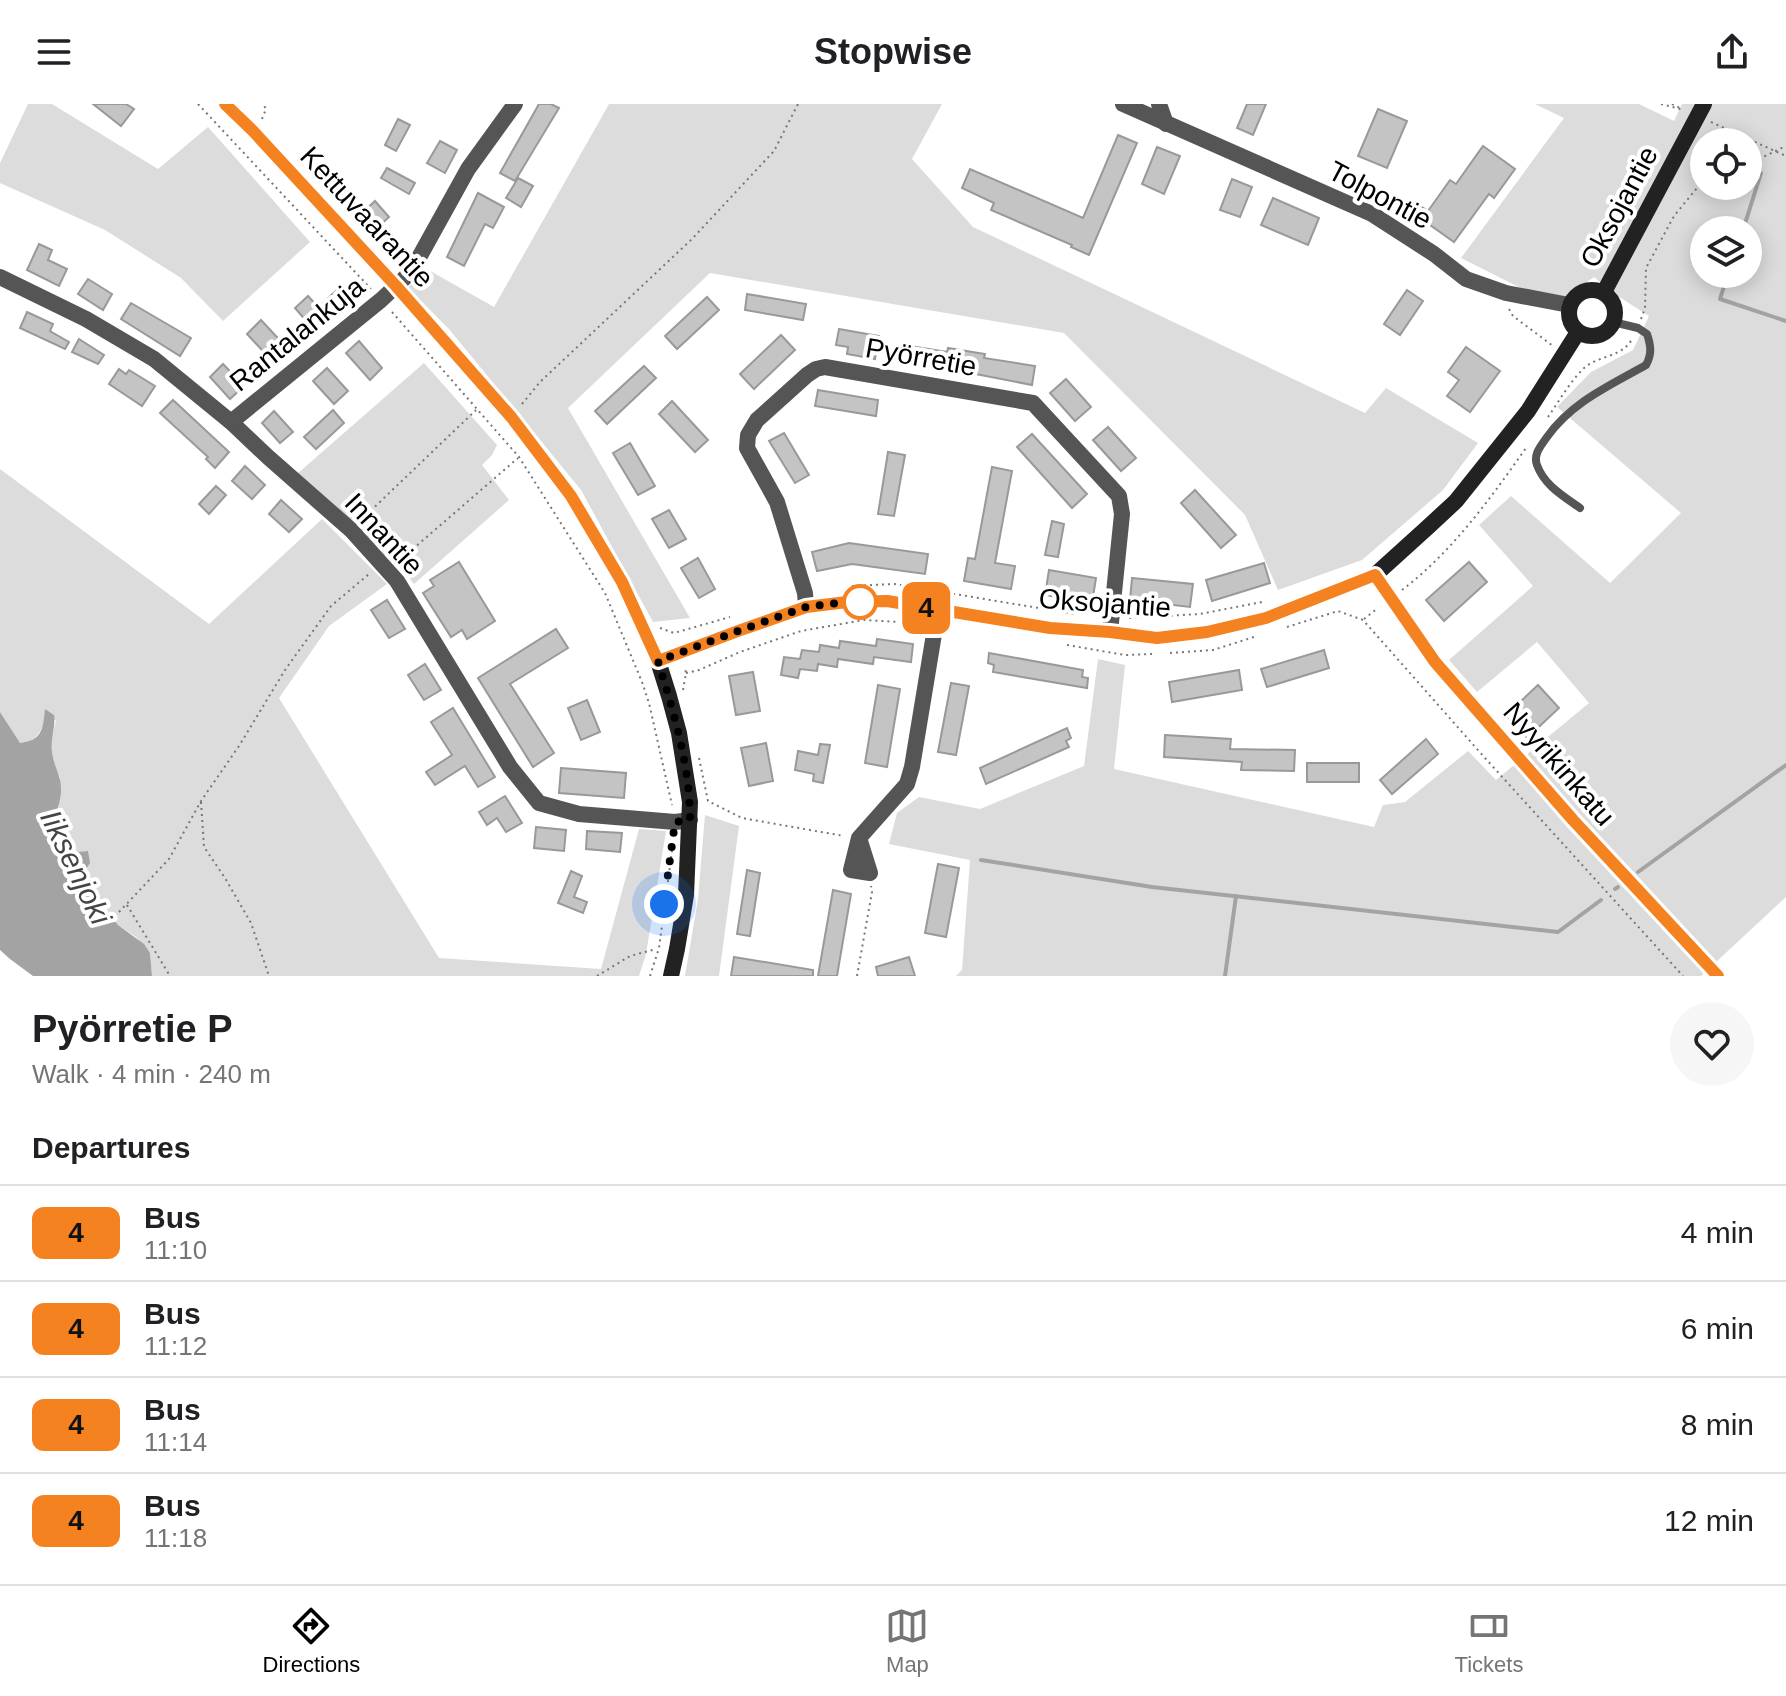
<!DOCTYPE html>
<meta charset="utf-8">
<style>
:root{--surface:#fff;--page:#f6f6f6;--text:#202124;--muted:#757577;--line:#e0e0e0;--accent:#000}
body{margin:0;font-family:Helvetica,sans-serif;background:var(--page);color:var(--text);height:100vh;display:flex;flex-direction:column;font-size:30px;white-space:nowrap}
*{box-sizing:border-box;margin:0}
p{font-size:26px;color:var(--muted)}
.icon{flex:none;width:44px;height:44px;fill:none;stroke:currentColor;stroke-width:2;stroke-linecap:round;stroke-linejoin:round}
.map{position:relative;height:872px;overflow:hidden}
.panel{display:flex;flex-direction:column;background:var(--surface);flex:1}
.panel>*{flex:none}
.badge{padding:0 16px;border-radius:12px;font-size:28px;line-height:52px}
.tools{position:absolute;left:1690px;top:24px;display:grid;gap:16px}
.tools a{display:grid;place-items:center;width:72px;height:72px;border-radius:50%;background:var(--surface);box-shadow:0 4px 20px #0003;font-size:40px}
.you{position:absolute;width:40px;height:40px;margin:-20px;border:6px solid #fff;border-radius:50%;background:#1a73e8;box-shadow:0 0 0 12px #1a73e833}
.map>.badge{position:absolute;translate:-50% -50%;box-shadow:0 0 0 4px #fff}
h2{padding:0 32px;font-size:30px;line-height:72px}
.round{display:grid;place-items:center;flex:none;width:84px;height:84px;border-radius:42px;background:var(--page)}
.head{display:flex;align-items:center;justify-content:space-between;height:136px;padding:0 32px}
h1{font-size:38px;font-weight:700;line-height:60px}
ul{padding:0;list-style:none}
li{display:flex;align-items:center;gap:24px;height:96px;padding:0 32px;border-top:2px solid var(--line)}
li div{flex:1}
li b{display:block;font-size:30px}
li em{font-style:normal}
li .badge{min-width:88px;font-weight:700;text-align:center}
header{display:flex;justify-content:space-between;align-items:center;height:104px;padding:0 32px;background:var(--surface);font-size:36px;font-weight:700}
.menu{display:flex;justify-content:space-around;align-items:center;height:112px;border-top:2px solid var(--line);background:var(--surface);font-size:22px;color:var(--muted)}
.menu a{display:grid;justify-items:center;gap:4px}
.menu .active{color:var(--accent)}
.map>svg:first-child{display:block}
.green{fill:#dcdcdc;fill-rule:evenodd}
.water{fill:#a3a3a3}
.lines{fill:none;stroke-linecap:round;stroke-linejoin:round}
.stream{stroke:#a3a3a3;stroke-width:4}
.building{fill:#c4c4c4;stroke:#999;stroke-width:2}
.path{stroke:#777;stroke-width:2;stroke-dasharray:2 4;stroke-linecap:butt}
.lane{stroke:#555;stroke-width:8}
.street{stroke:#555;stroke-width:16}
.secondary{stroke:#222;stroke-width:16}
.line-casing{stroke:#fff;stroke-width:18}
.line{stroke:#f58220;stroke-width:12}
.walk{stroke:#000;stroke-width:8;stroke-dasharray:0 14.4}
.stop-dot{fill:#fff;stroke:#f58220;stroke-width:4}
.labels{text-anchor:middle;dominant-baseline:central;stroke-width:8;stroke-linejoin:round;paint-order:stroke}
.street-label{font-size:28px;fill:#000;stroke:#fff}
.water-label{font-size:30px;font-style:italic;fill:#444;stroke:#fff}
</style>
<header><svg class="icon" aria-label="menu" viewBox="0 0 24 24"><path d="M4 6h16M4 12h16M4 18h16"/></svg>Stopwise<svg class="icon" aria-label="share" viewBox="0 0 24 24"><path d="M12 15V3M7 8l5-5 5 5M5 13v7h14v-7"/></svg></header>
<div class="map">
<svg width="1786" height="872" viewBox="0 0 1786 872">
<rect width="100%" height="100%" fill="#fff"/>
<g class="green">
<path d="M28,0H52L158,65L208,23L310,138L223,217L181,174L105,126L0,79V59Z"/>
<path d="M609,0H942L912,55L973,123L1365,309L1386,284L1478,339L1443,386L1362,456L1278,486L1245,411L1064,229L710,169L568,304L690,514L653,518L581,386L449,225L408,184L425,164L494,203Z"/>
<path d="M1535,0H1639L1674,17L1682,0H1786V793L1701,872H956L962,866L970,756L889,740L897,709L919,693L980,705L1084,662L1098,555L1125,561L1114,665L1374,723L1383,701L1405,698L1468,647L1496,676L1589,599L1537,538L1477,588L1449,556L1533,482L1479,421L1511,392L1610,479L1681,409L1557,303L1591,268L1633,246L1649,212L1610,187L1594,173L1554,201L1461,154L1564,14ZM1704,38H1748V82H1704ZM1704,126H1748V170H1704Z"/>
<path d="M424,259L497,341L492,351L482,361L509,396L414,480L389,448L382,453L297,370Z"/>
<path d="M0,365L209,520L322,415L387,480L329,522L279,594L439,854L601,865L639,725L666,727L646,850L639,872H152L150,849L136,833L118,821L91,790L85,781L84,768L75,749L65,744L58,736L54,726L59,700L60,674L52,652L51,639L56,616L44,618C39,633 34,637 19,639L0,608Z"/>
<path d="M705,711L739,722L719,872H685L698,795Z"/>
</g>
<path class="water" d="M45,605L54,611C56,623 50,635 52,648C53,660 61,671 61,684C62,703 47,721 60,738C68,748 76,749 88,747L90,759L84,768L85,781L118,821L144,840L150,849L152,872H33L10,855L0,846V608L20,639C42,636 43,626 45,605Z"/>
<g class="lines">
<g class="stream">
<path d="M1743,126L1761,69"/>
<path d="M1728,170L1720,195L1786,217"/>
<path d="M981,756L1152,783L1558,828L1601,796"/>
<path d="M1638,768L1786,661"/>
<path d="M1615,785L1618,783"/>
<path d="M1225,872L1236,792"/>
</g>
</g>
<g class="building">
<path d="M93,0H126L134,5L121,22Z"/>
<path d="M539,0H551L559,4L515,77L500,69Z"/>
<path d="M1247,0H1266L1253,31L1237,24Z"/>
<path d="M1378,5L1407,17L1387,64L1358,52Z"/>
<path d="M398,15L410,21L396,47L385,41Z"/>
<path d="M1118,31L1137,39L1089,151L1071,143L1072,141L991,106L994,99L962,84L970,65L1083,114Z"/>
<path d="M440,37L457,46L445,69L427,59Z"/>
<path d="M1483,42L1515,65L1494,94L1489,90L1454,138L1416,111L1422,103L1428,107L1450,76L1456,80Z"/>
<path d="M1157,43L1180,52L1164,90L1142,80Z"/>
<path d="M387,64L415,79L409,90L381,74Z"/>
<path d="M518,74L533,82L521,103L506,94Z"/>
<path d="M1232,75L1252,83L1240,113L1220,106Z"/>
<path d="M478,89L504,103L493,124L485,120L464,162L447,153Z"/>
<path d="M1273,94L1319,114L1308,141L1261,121Z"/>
<path d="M375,97L389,113L376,125L362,109Z"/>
<path d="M39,140L52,146L48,156L67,165L59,182L27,166Z"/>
<path d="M88,175L112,190L103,206L78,190Z"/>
<path d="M1407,186L1423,197L1400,231L1384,220Z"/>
<path d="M336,187L346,199L315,227L295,204L308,192L318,203Z"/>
<path d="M747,190L806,200L803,216L745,206Z"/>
<path d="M707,193L719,206L677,245L665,232Z"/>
<path d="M131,199L191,234L180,252L121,215Z"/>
<path d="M27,208L53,220L50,227L69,238L65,245L20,224Z"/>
<path d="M261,216L288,245L274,259L247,230Z"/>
<path d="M839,225L879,232L875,255L847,250L848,243L836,241Z"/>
<path d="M781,231L795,246L754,285L740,270Z"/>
<path d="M79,235L104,251L98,260L72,248Z"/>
<path d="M359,237L382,264L370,276L346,249Z"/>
<path d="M904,241L947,248L948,244L985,250L984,254L1035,262L1032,281L929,261L928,263L901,259Z"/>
<path d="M1466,243L1500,267L1470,308L1447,292L1459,276L1448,268Z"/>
<path d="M223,260L244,282L230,295L210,273Z"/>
<path d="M644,262L656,274L607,320L595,307Z"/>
<path d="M327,264L348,287L334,300L313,277Z"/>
<path d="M119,265L126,270L129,266L155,282L142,302L109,280Z"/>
<path d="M1066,275L1091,303L1075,317L1050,289Z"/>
<path d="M818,286L878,296L876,312L815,302Z"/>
<path d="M173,296L229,348L215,364L206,355L208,353L160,309Z"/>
<path d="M672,297L708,336L695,348L659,310Z"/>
<path d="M333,306L344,319L316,345L304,333Z"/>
<path d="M274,307L293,328L280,339L262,319Z"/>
<path d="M1108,323L1136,354L1121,367L1093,336Z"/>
<path d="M784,329L809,371L795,379L769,337Z"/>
<path d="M1032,330L1087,390L1072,404L1017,343Z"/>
<path d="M630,339L655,382L638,391L613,349Z"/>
<path d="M888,348L905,351L894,412L878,410Z"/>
<path d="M245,362L265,381L252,395L232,377Z"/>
<path d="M992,363L1012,367L995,459L1015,462L1011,485L964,477L968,454L975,455Z"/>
<path d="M216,382L226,391L209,410L199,400Z"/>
<path d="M1195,386L1236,431L1221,444L1181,399Z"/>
<path d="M281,396L302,415L289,428L269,410Z"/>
<path d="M669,406L686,435L669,444L652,415Z"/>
<path d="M1052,417L1064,420L1058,453L1045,451Z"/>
<path d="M849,439L928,450L925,470L852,460L817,467L812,448Z"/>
<path d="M698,454L715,485L699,494L681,464Z"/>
<path d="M459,458L495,517L467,535L462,526L451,533L423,489L434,482L430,476Z"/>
<path d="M1469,458L1487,478L1444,517L1426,496Z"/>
<path d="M1264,459L1270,479L1212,497L1206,476Z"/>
<path d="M1049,466L1096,474L1092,499L1045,491Z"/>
<path d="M1132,474L1193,480L1190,503L1130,496Z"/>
<path d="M387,496L405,525L389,534L371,506Z"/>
<path d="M556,525L568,544L510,580L554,649L533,663L478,574Z"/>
<path d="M877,535L913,540L911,558L874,553L873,560L838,555L837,563L818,560L817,567L800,565L798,574L781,571L784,553L800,555L802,546L819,548L820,541L839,544L840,537L876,542Z"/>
<path d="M1324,546L1329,564L1267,583L1261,565Z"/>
<path d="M989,549L1083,566L1082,573L1088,574L1087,584L993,568L994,561L988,559Z"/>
<path d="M425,560L441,586L424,596L408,571Z"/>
<path d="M1239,566L1242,586L1172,598L1169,578Z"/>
<path d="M753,568L760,607L736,611L729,572Z"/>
<path d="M951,579L969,582L956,651L938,648Z"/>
<path d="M878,581L900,585L887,663L865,659Z"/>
<path d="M1538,581L1559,604L1527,634L1506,611Z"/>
<path d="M587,596L600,628L581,636L568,604Z"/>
<path d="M453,604L495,673L478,683L465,662L435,681L426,668L452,651L431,618Z"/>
<path d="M1067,624L1071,634L1066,637L1069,643L986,680L980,664Z"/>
<path d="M1165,631L1231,635L1230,645L1295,646L1294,667L1241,666L1242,658L1164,653Z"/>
<path d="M1426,635L1438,650L1392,690L1380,676Z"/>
<path d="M766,639L773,677L749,682L741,644Z"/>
<path d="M820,640L830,641L823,679L813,677L814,670L795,666L798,647L818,651Z"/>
<rect x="1307" y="659" width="52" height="19"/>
<path d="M561,664L626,669L624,694L559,689Z"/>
<path d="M505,692L522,719L506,728L497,714L487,721L479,708Z"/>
<path d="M536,723L566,726L564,747L534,744Z"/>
<path d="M587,727L622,729L620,748L586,745Z"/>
<path d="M938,760L959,764L946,833L925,829Z"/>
<path d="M747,766L760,769L750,832L737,830Z"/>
<path d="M571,767L582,772L574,793L587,798L583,809L558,799Z"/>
<path d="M833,786L851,790L837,872H818Z"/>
<path d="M734,853L813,866V872H731Z"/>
<path d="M909,853L915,872H878L876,863Z"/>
</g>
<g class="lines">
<g class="path">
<path d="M198,0L371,185"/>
<path d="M1661,0L1684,6"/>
<path d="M1672,0L1680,4"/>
<path d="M262,15L266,5L263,0"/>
<path d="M1711,18L1786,52"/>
<path d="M1748,60L1782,44L1786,45"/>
<path d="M1509,205L1513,212L1553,242"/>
<path d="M392,208L519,353L605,489L642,578L649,599L672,701"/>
<path d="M1641,215L1645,204L1646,164L1674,112L1697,84L1704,81"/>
<path d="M522,300L540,278L692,135L774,47L798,0"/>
<path d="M1548,313C1559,297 1570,278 1583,265C1597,251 1622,254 1632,235"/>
<path d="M362,415L476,306"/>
<path d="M399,457L518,354"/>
<path d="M852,482L894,480L1075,510"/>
<path d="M1402,486C1452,448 1490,395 1526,344"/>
<path d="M1129,514L1200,510L1262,498"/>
<path d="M1364,515L1378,504"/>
<path d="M1287,523L1338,507L1363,516L1485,654L1683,872"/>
<path d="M660,524L674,529L730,513"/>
<path d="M1067,541L1125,551L1152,550"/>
<path d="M1170,549L1213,546L1254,533"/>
<path d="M686,569L699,566L740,548L801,527L864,516L918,519"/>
<path d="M683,586L686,569L685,565"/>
<path d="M699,654L708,697L742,714L844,732"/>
<path d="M201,698L204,743L225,774L251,819L269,872"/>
<path d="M127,801L170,872"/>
<path d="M119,808L169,755L201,697L239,642L285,566L331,502L369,470"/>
<path d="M597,872L630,852L656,845"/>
<path d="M650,872L659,844L672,747"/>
<path d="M857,872L872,788L871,782"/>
</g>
<path class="lane" d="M1580,404C1563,392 1544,381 1537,361C1533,350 1541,342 1547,333C1572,298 1609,282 1646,261C1652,250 1651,242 1647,230L1638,224L1613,218"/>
<g class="street">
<path d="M1123,0L1372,110L1434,150L1466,175L1506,189L1569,201"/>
<path d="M1159,0L1166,20"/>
<path d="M0,173L86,215L154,255L231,318L268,353L351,426L397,477L510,663L539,699L579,710L675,718L690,716"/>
<path d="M231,318L381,196L411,168L468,65L515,0"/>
<path d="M806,503L805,489L777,398L747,344L748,331L757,316L807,271L816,265L825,263L1033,299L1119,392L1122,410L1110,528"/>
<path d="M859,734L870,769L851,766L859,734L907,680L912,663L938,506"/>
</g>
<g class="secondary">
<path d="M225,0L253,27L396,182L512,314L571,392L622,478L658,557L669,592L679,629L690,698L686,791L677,845L671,872"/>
<circle cx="1592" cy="209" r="23"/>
<path d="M1604,188L1704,0"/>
<path d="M1375,471L1435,558L1573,716L1718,872"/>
<path d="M658,557L738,527L806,503L847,498L887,497L1050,524L1110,528L1157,534L1207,528L1266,514L1375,471L1428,423L1456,397L1528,307L1578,228"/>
</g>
</g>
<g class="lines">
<defs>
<path id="line" d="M225,0L253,27L396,182L512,314L571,392L622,478L658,557L738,527L806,503L847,498L887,497L1050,524L1110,528L1157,534L1207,528L1266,514L1375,471L1435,558L1573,716L1718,872"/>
</defs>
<use href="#line" class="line-casing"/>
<use href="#line" class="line"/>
<path class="walk" d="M664,800L675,718L690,716C690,662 674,609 658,557L738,527L806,503L847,498H867H860"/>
</g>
<circle class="stop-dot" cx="860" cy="498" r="16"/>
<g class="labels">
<g class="street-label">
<text transform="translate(1380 91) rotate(28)">Tolpontie</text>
<text transform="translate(1619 103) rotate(-62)">Oksojantie</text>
<text transform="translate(367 113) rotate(47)">Kettuvaarantie</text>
<text transform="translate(297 230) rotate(-39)">Rantalankuja</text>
<text transform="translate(921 253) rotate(10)">Pyörretie</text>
<text transform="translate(384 430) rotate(47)">Innantie</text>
<text transform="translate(1105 499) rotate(4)">Oksojantie</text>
<text transform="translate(1559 660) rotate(49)">Nyyrikinkatu</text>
</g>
<g class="water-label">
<text transform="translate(76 763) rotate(64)">Iiksenjoki</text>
</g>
</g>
</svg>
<div class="tools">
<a><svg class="icon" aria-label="locate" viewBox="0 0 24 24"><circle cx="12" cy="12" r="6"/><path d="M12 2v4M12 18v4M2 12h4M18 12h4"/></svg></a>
<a><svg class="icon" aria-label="layers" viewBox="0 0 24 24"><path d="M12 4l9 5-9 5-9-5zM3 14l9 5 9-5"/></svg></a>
</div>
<div class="you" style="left:664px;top:800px"></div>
<b class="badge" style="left:926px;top:504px;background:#f58220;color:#111">4</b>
</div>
<section class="panel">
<div class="head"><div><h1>Pyörretie P</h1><p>Walk · 4 min · 240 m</p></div><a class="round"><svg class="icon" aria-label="heart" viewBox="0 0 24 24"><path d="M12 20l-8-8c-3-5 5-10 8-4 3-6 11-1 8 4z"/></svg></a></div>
<h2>Departures</h2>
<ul>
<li><span class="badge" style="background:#f58220;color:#111">4</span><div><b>Bus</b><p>11:10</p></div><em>4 min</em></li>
<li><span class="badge" style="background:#f58220;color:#111">4</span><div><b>Bus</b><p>11:12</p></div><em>6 min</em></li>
<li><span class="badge" style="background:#f58220;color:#111">4</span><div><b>Bus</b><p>11:14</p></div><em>8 min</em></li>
<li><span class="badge" style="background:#f58220;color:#111">4</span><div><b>Bus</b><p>11:18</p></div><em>12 min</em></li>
</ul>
</section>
<nav class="menu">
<a class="active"><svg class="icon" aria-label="directions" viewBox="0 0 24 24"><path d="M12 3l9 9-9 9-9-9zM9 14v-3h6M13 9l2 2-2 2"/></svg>Directions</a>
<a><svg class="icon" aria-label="map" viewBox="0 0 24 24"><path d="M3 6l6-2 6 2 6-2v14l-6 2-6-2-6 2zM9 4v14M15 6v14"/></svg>Map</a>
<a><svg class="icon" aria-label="tickets" viewBox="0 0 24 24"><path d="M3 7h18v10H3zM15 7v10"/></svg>Tickets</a>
</nav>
